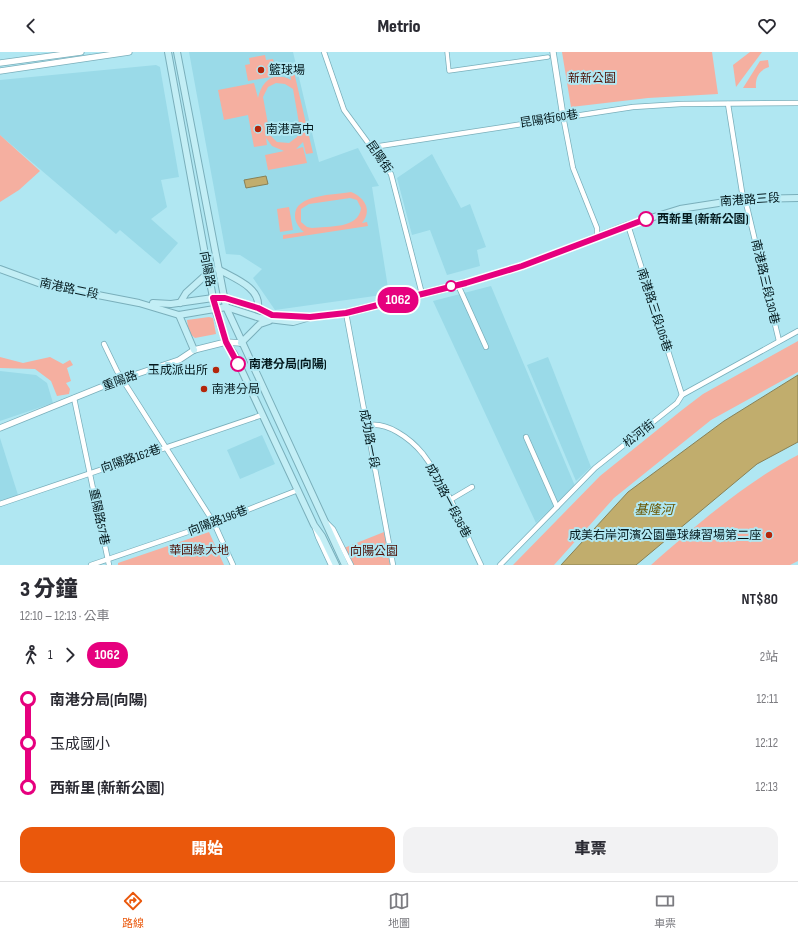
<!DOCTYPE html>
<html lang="zh-TW">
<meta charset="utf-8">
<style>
:root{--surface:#fff;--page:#f2f2f3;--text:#2b2b33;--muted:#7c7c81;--line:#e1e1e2;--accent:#ea580c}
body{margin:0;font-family:"Sofia Sans Condensed","Noto Sans TC",sans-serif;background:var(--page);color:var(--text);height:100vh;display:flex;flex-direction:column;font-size:15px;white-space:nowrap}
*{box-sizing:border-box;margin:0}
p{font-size:13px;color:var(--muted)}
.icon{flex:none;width:22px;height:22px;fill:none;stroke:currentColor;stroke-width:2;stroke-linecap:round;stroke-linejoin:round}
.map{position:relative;height:513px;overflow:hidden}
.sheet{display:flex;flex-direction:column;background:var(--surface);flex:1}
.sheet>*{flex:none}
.badge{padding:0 8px;border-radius:13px;font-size:14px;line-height:26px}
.map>.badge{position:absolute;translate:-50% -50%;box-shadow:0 0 0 2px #fff}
.legs{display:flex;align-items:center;gap:6px;height:44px;padding:0 20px;font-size:13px}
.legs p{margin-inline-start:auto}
.headline{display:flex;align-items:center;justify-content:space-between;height:68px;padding:0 20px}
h1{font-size:22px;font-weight:800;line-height:30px}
.primary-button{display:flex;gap:8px;margin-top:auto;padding:8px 20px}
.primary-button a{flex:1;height:46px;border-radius:12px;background:var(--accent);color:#fff;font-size:16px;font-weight:800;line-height:46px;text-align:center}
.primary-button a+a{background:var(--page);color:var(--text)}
ul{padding:0 20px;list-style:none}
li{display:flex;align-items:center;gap:14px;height:44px;font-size:15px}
li i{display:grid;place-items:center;width:6px;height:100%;margin:0 5px;background:currentColor}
li i::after{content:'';width:10px;height:10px;margin:-5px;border:3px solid;border-radius:50%;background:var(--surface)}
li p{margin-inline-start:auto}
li:first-child i{background:linear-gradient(#0000 50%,currentColor 0)}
li:last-child i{background:linear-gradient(currentColor 50%,#0000 0)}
header{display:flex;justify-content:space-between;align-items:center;height:52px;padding:0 20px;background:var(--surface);font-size:18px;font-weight:800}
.tabs{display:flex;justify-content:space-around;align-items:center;height:56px;border-top:1px solid var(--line);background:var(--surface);font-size:11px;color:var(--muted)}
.tabs a{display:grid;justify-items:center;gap:2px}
.tabs .current{color:var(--accent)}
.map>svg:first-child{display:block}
.built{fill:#9adae8}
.green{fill:#f5afa0;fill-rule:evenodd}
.water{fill:#c1ad6d;stroke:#888055}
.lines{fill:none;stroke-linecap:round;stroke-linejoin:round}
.pedestrian-casing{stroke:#7aafbb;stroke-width:5}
.minor-casing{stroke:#7aafbb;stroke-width:6}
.tertiary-casing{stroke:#7aafbb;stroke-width:7}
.secondary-casing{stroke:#7aafbb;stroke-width:8}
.pedestrian{stroke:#fff;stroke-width:3.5}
.minor{stroke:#fff;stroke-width:4.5}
.tertiary{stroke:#fff;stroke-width:5.5}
.secondary{stroke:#c3eef5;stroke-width:6}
.line-1-casing{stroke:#fff;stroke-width:9}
.line-1{stroke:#e6007e;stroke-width:6}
.poi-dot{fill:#b3260b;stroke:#b0e7f2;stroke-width:1.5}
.stop-1-dot{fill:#fff;stroke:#e6007e;stroke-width:2}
.labels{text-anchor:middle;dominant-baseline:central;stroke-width:4;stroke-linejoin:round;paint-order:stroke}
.poi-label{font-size:12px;fill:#03181c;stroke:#b0e7f2;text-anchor:start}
.park-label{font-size:12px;fill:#4d1006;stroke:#b0e7f2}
.street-label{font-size:12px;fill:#03181c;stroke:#b0e7f2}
.stop-label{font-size:12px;font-weight:bold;fill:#03181c;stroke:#b0e7f2;text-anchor:start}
.water-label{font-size:13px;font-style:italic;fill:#6a5602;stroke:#b0e7f2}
</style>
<header><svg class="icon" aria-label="back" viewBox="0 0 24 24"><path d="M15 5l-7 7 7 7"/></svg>Metrio<svg class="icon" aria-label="heart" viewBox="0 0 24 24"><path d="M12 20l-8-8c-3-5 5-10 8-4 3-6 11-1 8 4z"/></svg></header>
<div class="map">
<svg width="798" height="513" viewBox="0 0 798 513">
<rect width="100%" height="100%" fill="#b0e7f2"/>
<g class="built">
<path d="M189,0H293L319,110L358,96L379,134L372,135L389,242L275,258L253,226L262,217L240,203L226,202Z"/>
<path d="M156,13L160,15L179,125L161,128L167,155L151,167L178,191L160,212L120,178L116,182L0,83V28Z"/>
<path d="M432,102L461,156L470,152L486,195L477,198L480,214L447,223L430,178L412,183L397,126Z"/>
<path d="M491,234L575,434L536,471L433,249Z"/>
<path d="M548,305L591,415L576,429L527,313Z"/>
<path d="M0,319L36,323L47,331L53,351L0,369Z"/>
<path d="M262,383L275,412L240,427L227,398Z"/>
<path d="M0,386L18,443L0,449Z"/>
</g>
<g class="green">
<path d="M562,0H712L718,42L648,46L571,55Z"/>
<path d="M750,0H762L736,35L733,13Z"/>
<path d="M265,3L266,8L273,7L276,24L248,29L245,13L250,12L249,6Z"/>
<path d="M768,8L769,15C759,18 755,26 756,36H743L760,9Z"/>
<path d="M294,20L313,101L306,102L303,90L296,97L303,95L307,111L268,118L265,103L284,99L272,94L266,86L267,93L254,95L248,63L224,68L218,38L254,31L258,46C262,29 273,19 291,28L290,21ZM276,31L285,32L293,37L300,77L297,85L289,91L277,90L270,83L263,45L268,35Z"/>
<path d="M0,83L40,119L19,138L0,150Z"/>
<path d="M351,140C364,145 373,158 362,171L367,170L368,174L283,187V183L304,180C299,176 295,170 295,164C294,142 335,143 351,140ZM350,146L357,148L361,156C359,177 328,174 312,176L307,175L301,170V157L309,152Z"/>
<path d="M289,155L293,178L280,180L277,157Z"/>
<path d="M209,265L213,266L216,282L195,286L189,281L187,268Z"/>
<path d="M798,289V320L711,368L614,446L554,513H513L600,424L682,358L703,342Z"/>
<path d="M0,305L23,311L50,305L63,312L70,308L73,313L67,316L71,329L66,331L70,337L69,342L57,344L51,329L35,317L0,316Z"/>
<path d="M798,403V509L790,513H651C694,475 747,429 798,403Z"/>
<path d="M209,480L224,513H118V511Z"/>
<path d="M384,480L390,513H352L344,496Z"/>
</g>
<g class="water">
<path d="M266,124L268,132L246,136L244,128Z"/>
<path d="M798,323V390L757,412L636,513H561L628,440L724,369Z"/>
</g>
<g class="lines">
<defs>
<path id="pedestrian" d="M447,0L449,19L548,5"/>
<g id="minor">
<path d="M324,0L344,58L391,122L422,242"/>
<path d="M728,52L742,140L747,155L779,289"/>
<path d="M563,64L573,116L597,176V185"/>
<path d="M373,95L633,55L681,52L798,51"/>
<path d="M628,173L682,343"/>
<path d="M458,233L486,295"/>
<path d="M346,261L393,513"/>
<path d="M104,292L117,319L214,471L233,513"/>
<path d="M74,346L109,513"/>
<path d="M366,374C386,368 411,387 423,402C448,435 463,476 481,513"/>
<path d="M526,385L557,455"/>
<path d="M450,448L472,435"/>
<path d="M0,452L262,363"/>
<path d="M327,471L333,477L351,513"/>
<path d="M315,476L318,485L331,513"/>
<path d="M91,513L214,471L298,438"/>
<path d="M500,513L595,416L677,351L682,343L798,279"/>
</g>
<g id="tertiary">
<path d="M553,0L563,64"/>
<path d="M0,11L81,0"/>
<path d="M0,19L129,0"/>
<path d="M0,376L116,329L179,308L194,298L226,290L241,291"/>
</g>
<g id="secondary">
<path d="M168,0L215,257L226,290L234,302L314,473L322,484L336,513"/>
<path d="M177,0L226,255L345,513"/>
<path d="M0,217L41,232L139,251L179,263L226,255L260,266L293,270L310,265L346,261L466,231L523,214L628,173L680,157L744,147L798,146"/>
<path d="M218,217C233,226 261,235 258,256"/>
<path d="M153,251L171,252L213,246H225L258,256L272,263L307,265"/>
<path d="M180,251L186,241L208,221"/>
<path d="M179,263L194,298"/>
<path d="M241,291L260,272L269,269"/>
</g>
</defs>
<use href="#pedestrian" class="pedestrian-casing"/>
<use href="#minor" class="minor-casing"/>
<use href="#tertiary" class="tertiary-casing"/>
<use href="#secondary" class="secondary-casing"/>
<use href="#pedestrian" class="pedestrian"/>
<use href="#minor" class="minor"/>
<use href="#tertiary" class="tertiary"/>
<use href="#secondary" class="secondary"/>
</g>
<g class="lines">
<defs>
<path id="line-1" d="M238,312L226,290L213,246H225L258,256L272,263L310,265L346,261L466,231L522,214L646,167"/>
</defs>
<use href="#line-1" class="line-1-casing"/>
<use href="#line-1" class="line-1"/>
</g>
<g class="poi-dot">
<circle cx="261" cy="18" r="4"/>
<circle cx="258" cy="77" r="4"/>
<circle cx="216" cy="318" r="4"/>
<circle cx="204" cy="337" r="4"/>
<circle cx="769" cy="483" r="4"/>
</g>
<g class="stop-1-dot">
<circle cx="646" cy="167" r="7"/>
<circle cx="451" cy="234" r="5"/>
<circle cx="238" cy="312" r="7"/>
</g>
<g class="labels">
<g class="poi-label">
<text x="269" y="18">籃球場</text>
<text x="266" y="77">南港高中</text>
<text x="208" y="318" text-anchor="end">玉成派出所</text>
<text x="212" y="337">南港分局</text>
<text x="761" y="483" text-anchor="end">成美右岸河濱公園壘球練習場第二座</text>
</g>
<g class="park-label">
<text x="592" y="26">新新公園</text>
<text x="199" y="498">華固綠大地</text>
<text x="374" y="499">向陽公園</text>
</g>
<g class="street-label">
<text transform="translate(549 67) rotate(-9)">昆陽街60巷</text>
<text transform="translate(379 105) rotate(55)">昆陽街</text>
<text transform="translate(750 148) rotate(-4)">南港路三段</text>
<text transform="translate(207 217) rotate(79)">向陽路</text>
<text transform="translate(765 230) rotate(77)">南港路三段130巷</text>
<text transform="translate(69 237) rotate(12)">南港路二段</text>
<text transform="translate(654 258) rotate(72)">南港路三段106巷</text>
<text transform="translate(120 329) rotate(-20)">重陽路</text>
<text transform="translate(639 382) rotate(-38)">松河街</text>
<text transform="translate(369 387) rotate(79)">成功路一段</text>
<text transform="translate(131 407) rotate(-19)">向陽路162巷</text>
<text transform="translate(448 449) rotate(62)">成功路一段36巷</text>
<text transform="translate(99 465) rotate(78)">重陽路57巷</text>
<text transform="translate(218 469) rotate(-21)">向陽路196巷</text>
</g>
<g class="stop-label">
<text x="657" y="167">西新里 (新新公園)</text>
<text x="249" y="312">南港分局(向陽)</text>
</g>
<g class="water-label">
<text x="654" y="458">基隆河</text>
</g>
</g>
</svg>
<b class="badge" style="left:398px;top:248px;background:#e6007e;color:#fff">1062</b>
</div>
<section class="sheet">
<div class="headline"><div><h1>3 分鐘</h1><p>12:10 – 12:13 · 公車</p></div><b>NT$80</b></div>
<div class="legs"><svg class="icon" aria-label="walk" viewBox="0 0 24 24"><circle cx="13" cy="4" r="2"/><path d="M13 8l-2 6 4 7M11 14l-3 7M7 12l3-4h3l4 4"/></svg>1<svg class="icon" aria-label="forward" viewBox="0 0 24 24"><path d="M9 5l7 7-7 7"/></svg><b class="badge" style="background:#e6007e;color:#fff">1062</b><p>2站</p></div>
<ul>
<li><i style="color:#e6007e"></i><b>南港分局(向陽)</b><p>12:11</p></li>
<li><i style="color:#e6007e"></i><span>玉成國小</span><p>12:12</p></li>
<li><i style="color:#e6007e"></i><b>西新里 (新新公園)</b><p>12:13</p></li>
</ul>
<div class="primary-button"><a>開始</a><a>車票</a></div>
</section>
<nav class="tabs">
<a class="current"><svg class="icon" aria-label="directions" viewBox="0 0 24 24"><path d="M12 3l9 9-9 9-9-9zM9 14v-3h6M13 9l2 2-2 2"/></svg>路線</a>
<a><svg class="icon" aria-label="map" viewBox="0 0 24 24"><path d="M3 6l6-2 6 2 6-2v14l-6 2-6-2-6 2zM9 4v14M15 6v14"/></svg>地圖</a>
<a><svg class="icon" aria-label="tickets" viewBox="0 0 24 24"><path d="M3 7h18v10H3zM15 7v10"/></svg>車票</a>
</nav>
